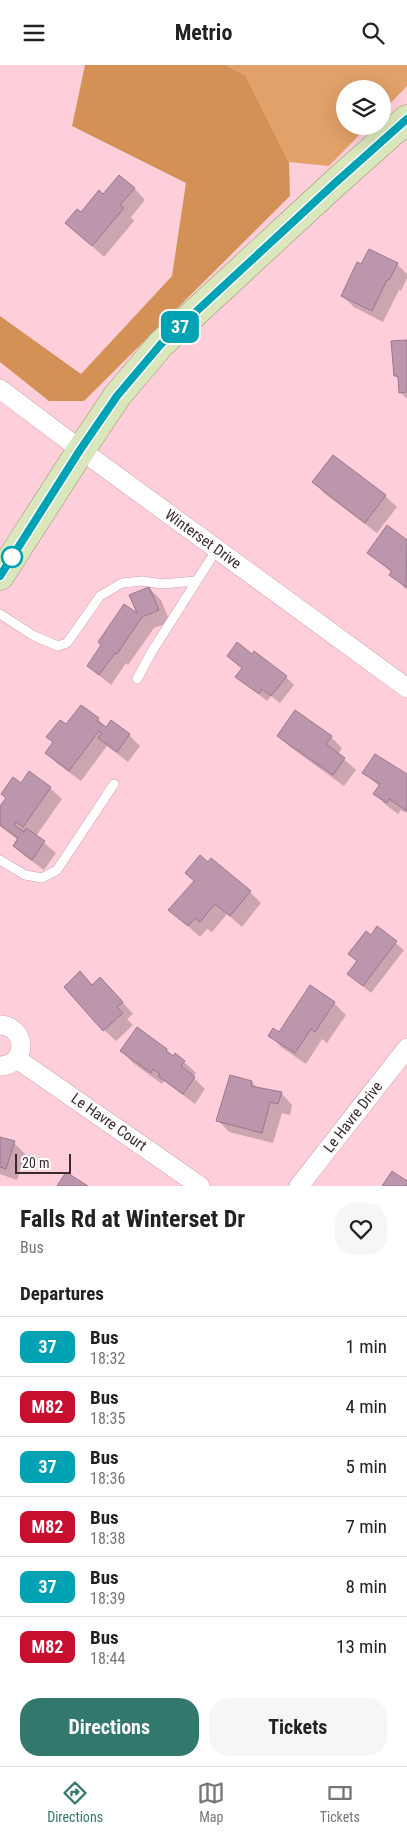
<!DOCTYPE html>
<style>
:root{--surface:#fff;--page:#f6f6f6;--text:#222;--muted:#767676;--line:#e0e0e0;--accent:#33786d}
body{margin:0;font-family:"Roboto Condensed",sans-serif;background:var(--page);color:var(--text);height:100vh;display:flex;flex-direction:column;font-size:19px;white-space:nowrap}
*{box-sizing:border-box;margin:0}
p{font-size:16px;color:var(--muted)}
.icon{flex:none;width:28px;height:28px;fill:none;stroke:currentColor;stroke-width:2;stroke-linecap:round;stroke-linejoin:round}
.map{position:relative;height:1121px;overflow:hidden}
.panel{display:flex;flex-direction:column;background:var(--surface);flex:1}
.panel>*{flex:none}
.badge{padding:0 10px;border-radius:8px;font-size:18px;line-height:32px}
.tools{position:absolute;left:336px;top:15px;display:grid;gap:10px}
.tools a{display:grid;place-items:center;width:55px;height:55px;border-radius:50%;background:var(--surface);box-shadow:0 5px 20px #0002;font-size:25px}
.scale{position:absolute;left:15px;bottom:12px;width:56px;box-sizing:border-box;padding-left:5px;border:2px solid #3b292e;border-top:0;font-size:14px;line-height:18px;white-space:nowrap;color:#3b292e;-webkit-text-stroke:4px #fefffe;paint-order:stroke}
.map>.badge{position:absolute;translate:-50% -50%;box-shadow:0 0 0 2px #fff}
h2{padding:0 20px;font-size:19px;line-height:45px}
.round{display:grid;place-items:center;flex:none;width:52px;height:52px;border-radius:20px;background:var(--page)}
.summary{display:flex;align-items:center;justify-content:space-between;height:85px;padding:0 20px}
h1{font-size:24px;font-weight:700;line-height:38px}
.button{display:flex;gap:10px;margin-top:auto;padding:10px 20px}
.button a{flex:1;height:58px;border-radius:20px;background:var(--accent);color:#fff;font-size:20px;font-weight:700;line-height:58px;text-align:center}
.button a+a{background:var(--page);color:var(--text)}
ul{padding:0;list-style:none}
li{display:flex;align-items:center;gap:15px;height:60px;padding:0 20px;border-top:1px solid var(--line)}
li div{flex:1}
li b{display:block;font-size:19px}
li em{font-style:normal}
li .badge{min-width:55px;font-weight:700;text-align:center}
header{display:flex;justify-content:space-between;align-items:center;height:65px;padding:0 20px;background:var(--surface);font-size:22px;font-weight:700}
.tab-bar{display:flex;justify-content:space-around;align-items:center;height:70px;border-top:1px solid var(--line);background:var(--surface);font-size:14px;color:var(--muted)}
.tab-bar a{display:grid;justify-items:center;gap:2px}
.tab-bar .current{color:var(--accent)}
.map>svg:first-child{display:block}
.green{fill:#e1a168}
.forest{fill:#d39156}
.shadow{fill:#0003}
.building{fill:#bc96ad;stroke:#9b778d}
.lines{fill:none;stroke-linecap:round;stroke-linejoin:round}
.lane-casing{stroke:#cfa2ae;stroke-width:10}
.street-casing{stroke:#cfa2ae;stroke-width:20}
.primary-casing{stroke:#93996c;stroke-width:29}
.lane{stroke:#fff;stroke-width:9}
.street{stroke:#fff;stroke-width:19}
.primary{stroke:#dae6bb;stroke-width:28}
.line-casing{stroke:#fff;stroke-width:11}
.line{stroke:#00a3b4;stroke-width:8}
.stop-dot{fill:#fff;stroke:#00a3b4;stroke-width:2.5}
.labels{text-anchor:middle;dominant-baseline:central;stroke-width:4;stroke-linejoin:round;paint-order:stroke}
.street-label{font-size:15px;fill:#3b292e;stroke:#fefffe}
</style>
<header><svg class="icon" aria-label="menu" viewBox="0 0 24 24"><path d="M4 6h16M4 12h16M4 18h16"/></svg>Metrio<svg class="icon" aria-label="search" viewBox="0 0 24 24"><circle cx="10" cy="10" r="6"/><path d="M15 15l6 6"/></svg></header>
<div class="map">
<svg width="407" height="1121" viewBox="0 0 407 1121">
<rect width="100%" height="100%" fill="#fecfdb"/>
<path class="green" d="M226,0H407V21L383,46L382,24H345V61H368L329,101L289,97L246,11Z"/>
<path class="forest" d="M85,0H226L246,11L289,97L290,131L84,336H49L0,297V251L81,309L172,211L186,118L72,61Z"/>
<g class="shadow">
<path d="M134,123L145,135L131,152L134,156L104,192L67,158L103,131Z"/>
<path d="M397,199L407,209V213L401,226L399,225L383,257L354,242L342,231L362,201Z"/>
<path d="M407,276V334L400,327L399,315L395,310Z"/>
<path d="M333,392L385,431L397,442L377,468L325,429L314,417Z"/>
<path d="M387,462L407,477V525L391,510L392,508L369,488Z"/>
<path d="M149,523L161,535L170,557L154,563L128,600L126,598L111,620L88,601L103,580L139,552Z"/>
<path d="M228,591L286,612L294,620L280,638L271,631L267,636L237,611L243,604Z"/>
<path d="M98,654L107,663L129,670L140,681L128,697L107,681L81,716L58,699L46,688L54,678L48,672L66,661Z"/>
<path d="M278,671L331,672L342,683L338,689L356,705L344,721L290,682Z"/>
<path d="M364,708L407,710V748L401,745L398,749L386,740L375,729L380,722Z"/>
<path d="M21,719L50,723L62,734L36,771L56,788L44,805L26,792L14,781L18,775L0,761V744L7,733Z"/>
<path d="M250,827L261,838L242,862L227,849L212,867L207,864L200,872L170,845L184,830Z"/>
<path d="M377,863L404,885L371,928L349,909L358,897L350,889L371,871Z"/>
<path d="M80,908L93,921L112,925L133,949L127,954L133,960L116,976L104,965Z"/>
<path d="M310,922L334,938L346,950L327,978L322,974L306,999L281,982L270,970L279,969Z"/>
<path d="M167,985L174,992L184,997L196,1008L193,1012L205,1024L195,1039L164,1016L162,1019L133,998L122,986Z"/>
<path d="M252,1017L257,1023L281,1028L292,1040L290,1050L282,1048L273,1078L229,1067L218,1055Z"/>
<path d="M0,1073L14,1078L25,1089L17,1115L0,1109Z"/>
</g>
<g class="building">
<path d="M119,110L135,123L120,140L124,143L92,181L65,158L77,144L81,147L99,125L103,129Z"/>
<path d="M369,184L398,198L389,215H387L372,246L341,231L357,197L361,199Z"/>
<path d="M407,275V327L399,328L398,311H394L391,276Z"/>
<path d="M333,390L386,430L365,458L312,417Z"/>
<path d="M387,460L407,475L406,522L389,510L392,506L367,488Z"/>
<path d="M149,522L159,545L142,552L117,589L115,588L99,610L87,601L101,580L98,577L124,539L137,548L129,530Z"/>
<path d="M237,577L252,589L254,586L287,611L271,631L262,624L259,629L235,612L242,603L227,591Z"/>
<path d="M81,640L99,653L97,656L106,662L111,655L130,669L117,687L98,673L102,668L99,666L69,706L45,688L53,677L46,672L60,655L66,659Z"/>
<path d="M295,645L332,671L326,679L345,693L333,710L277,671Z"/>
<path d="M375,689L407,709V746L389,734L387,738L373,729L380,719L362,708Z"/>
<path d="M29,706L51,722L23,762L16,757L14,760L24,767L26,763L45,776L32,795L13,781L18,773L0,760V741L6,733L1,729L13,712L21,718Z"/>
<path d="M200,790L208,797L211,793L251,826L230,851L215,839L200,857L195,853L188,861L168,845L194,816L185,808Z"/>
<path d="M377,861L397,876L363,921L347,909L357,896L348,889L366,866L371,870Z"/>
<path d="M80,906L92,920L100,912L123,937L117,942L123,948L103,966L64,922Z"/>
<path d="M310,920L335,937L315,967L311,964L295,988L268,971L273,963L279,967Z"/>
<path d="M137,962L167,984L166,986L173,991L175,988L185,996L181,1001L195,1012L183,1029L158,1011L160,1009L153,1004L151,1008L120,986Z"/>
<path d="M230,1010L252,1016L251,1021L282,1027L278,1039L270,1037L262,1068L216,1056Z"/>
<path d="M0,1072L15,1076L6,1104L0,1102Z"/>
<path d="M392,1106L407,1116V1121H382Z"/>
<path d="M66,1107L88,1121H57Z"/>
</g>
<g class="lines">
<defs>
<g id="lane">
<path d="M0,549L34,571L58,581L67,578L100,531L122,518L142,516L162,519L196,516"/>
<path d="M137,614L151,588L217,484"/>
<path d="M0,795L25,810L42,813L57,805L114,719"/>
</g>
<g id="street">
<path d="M0,324L81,385L407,623"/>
<path d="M0,960C28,962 28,1000 0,1001"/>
<path d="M17,994L200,1121"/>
<path d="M299,1121L407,983"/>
</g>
<path id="primary" d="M0,511L81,385L117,331L161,279L334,119L407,54"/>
</defs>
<use href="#lane" class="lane-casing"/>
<use href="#street" class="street-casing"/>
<use href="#primary" class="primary-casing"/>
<use href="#lane" class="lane"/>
<use href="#street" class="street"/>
<use href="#primary" class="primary"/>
</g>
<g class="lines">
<defs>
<path id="line" d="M0,511L80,385L117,331L161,279L334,119L407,54"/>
</defs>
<use href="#line" class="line-casing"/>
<use href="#line" class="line"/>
</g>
<circle class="stop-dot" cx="12" cy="492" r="10"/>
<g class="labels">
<g class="street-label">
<text transform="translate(203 474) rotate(36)">Winterset Drive</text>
<text transform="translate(353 1052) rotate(-52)">Le Havre Drive</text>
<text transform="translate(109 1057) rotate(35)">Le Havre Court</text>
</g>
</g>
</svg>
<div class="tools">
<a><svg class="icon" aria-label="layers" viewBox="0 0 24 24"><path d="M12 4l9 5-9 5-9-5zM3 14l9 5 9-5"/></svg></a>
</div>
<div class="scale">20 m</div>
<b class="badge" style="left:180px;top:262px;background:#00a3b4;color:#fff">37</b>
</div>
<section class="panel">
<div class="summary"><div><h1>Falls Rd at Winterset Dr</h1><p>Bus</p></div><a class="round"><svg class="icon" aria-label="heart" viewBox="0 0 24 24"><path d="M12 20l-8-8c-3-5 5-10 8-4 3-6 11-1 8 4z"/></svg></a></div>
<h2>Departures</h2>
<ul>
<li><span class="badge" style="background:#00a3b4;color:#fff">37</span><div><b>Bus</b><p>18:32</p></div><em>1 min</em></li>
<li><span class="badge" style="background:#c8102e;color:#fff">M82</span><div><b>Bus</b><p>18:35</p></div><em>4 min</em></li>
<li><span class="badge" style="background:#00a3b4;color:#fff">37</span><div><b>Bus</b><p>18:36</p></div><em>5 min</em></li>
<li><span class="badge" style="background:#c8102e;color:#fff">M82</span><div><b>Bus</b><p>18:38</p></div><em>7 min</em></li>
<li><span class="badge" style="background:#00a3b4;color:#fff">37</span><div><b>Bus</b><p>18:39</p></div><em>8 min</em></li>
<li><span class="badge" style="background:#c8102e;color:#fff">M82</span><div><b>Bus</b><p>18:44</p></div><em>13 min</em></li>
</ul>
<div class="button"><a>Directions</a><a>Tickets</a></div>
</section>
<nav class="tab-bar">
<a class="current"><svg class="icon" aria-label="directions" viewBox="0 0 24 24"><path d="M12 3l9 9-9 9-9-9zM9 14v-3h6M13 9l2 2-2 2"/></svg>Directions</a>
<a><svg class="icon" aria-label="map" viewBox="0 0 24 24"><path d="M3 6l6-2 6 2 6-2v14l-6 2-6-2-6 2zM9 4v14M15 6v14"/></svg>Map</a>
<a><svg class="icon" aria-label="tickets" viewBox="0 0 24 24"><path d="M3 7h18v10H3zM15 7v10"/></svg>Tickets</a>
</nav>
